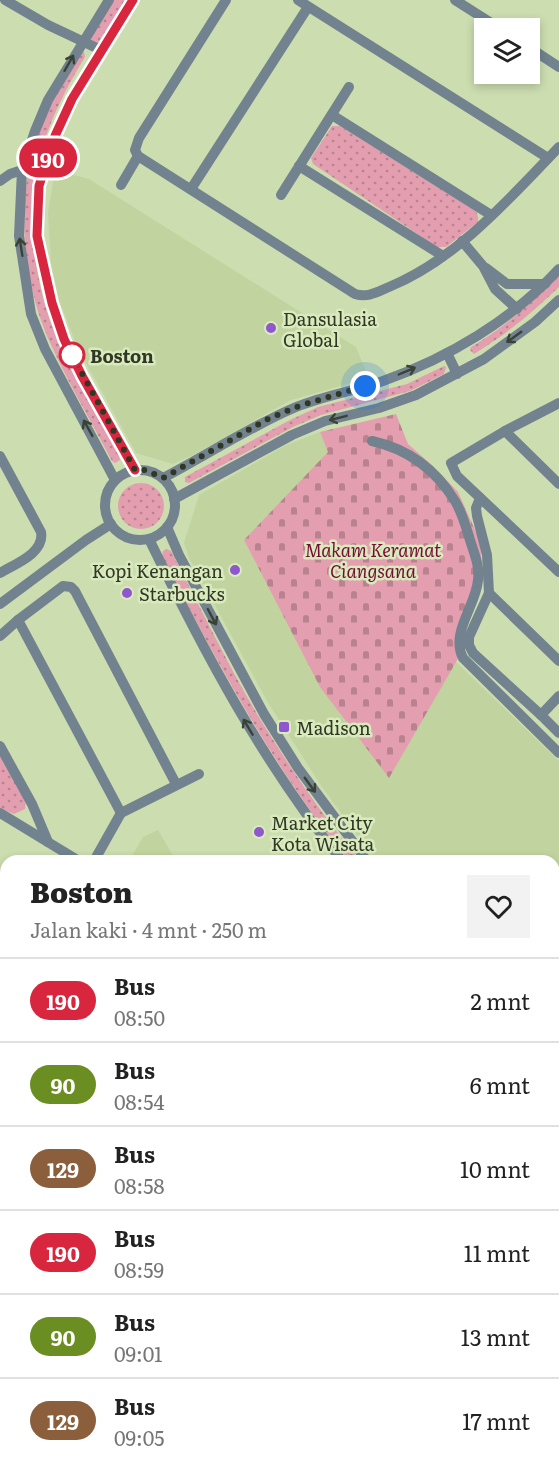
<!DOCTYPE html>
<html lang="id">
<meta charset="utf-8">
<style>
:root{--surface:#fff;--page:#f2f2f2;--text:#222;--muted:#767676;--line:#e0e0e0}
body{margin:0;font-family:Literata,serif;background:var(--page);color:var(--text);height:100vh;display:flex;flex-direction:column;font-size:22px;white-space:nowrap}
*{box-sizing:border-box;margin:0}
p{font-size:20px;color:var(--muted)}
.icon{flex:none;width:33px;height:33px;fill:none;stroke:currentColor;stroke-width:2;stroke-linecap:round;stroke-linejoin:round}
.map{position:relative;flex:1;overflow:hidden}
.side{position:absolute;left:0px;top:855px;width:560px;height:618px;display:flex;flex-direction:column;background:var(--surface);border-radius:18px 18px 0 0;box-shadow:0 3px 9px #0003}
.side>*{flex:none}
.badge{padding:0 12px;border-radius:20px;font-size:21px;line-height:39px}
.tools{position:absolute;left:474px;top:18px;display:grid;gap:12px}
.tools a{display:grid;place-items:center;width:66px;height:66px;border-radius:0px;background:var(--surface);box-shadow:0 3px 9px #0003;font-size:30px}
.you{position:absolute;width:30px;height:30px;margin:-15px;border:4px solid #fff;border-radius:50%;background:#1a73e8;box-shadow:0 0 0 9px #1a73e833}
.map>.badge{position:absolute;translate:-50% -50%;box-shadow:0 0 0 3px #fff}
.round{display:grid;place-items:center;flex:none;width:63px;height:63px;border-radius:0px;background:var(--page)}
.head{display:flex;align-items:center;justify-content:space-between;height:102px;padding:0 30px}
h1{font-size:28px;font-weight:800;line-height:45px}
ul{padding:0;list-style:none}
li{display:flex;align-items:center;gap:18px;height:84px;padding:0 30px;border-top:2px solid var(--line)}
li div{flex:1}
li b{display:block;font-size:22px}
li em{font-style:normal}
li .badge{min-width:66px;font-weight:700;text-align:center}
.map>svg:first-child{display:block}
.built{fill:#c1d4a0}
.green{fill:url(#green-dots)}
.cemetery{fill:url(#cemetery-stones)}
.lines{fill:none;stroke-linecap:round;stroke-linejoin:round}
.minor{stroke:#72828f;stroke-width:10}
.major{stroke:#223e55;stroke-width:14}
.oneway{stroke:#3a4235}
.line-casing{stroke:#fff;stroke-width:14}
.line{stroke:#d7263d;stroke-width:9}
.walk{stroke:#303725;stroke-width:6;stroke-dasharray:0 10.8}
.poi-dot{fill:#9056cd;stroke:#d9eabd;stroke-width:2}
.stop-dot{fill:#fff;stroke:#d7263d;stroke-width:3}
.labels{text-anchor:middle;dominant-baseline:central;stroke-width:5;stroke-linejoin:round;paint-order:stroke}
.poi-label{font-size:18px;fill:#303725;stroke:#d9eabd;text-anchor:start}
.stop-label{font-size:18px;font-weight:bold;fill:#303725;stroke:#d9eabd;text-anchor:start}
.park-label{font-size:18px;font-style:italic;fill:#770c38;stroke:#d9eabd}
</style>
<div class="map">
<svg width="559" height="1473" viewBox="0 0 559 1473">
<defs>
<pattern id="green-dots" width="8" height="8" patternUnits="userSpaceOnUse" patternTransform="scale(1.5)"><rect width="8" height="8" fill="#e39faf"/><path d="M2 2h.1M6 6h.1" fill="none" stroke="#b8828e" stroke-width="1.8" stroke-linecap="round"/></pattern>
<pattern id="cemetery-stones" width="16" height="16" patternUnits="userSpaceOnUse" patternTransform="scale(1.5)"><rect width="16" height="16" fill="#e39faf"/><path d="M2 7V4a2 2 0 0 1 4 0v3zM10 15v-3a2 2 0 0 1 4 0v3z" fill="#b8828e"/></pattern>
</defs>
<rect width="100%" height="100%" fill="#ccddb0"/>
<g class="built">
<path d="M55,170L89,179L356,347L369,378L291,400L193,455L173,464L136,453L78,349L59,300L51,263L48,212Z"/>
<path d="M320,432L328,451L389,777L455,661L559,761V979L554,983V861H376L322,787L267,701L189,558L184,543L199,495L286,445Z"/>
<path d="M158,830L176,861H129L143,837Z"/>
</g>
<g class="green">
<path d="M109,0H133L101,50L83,40Z"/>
<path d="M81,51L84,52L85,57C69,83 55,110 45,139C24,203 31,283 60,344C78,382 100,419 119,456L120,460L115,463L112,461C92,423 70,386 52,347C22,284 15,203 37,137C47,106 65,79 81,51Z"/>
<path d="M332,126H340L476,211L478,217V222L446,247H437L313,164L311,158Z"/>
<path d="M559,276V287C533,312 506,335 474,354L470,350L471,347C504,328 531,303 559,276Z"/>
<path d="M444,366L446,367L444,374L410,391L321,415L293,427L189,483L185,482V477L290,420L318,407L407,384Z"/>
<circle cx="141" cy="506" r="23"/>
<path d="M167,549L171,551C199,605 226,661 257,714C288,765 322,815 360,861H349C273,768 218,663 162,557L163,551Z"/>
<path d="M0,753L26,800L25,809L14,814L0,808Z"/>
<path d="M554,1463L559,1469V1473H481L488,1467H554Z"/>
</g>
<path class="cemetery" d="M396,414L408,444L433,466L458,492L480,541L483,581L462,633L463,650L389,778L320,687L244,540L328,452L320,432Z"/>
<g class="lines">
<g class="minor">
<path d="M5,0L48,25L101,50"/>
<path d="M109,0L48,100L35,131L22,170L19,236L31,314L45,349L115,480"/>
<path d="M133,0L72,99L55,136L40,186L37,236L52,303L64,339L82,376L135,470"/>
<path d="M226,0L139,138L135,150L138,156L355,294C368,298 377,292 389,287C457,259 509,199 559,147"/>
<path d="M298,0L548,158"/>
<path d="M455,0L499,28"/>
<path d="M530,48L559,67"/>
<path d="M332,115L491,215"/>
<path d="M299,166L443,256"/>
<path d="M0,181L10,174L22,170"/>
<path d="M121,185L138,156"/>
<path d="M191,189L308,7"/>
<path d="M281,195L349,87"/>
<path d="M462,241L483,266L495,289L517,309"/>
<path d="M486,268L507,284H545"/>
<path d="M447,353L457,374"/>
<path d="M559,403L505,431L451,463L457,476L559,572"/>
<path d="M505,431L559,484"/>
<path d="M372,441C408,449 436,470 455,501C462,512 466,527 470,540C474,553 480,566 478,580C476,606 450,633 463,658L559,753"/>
<path d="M0,456L41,532C45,553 15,564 0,573"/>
<circle cx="140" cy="505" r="35"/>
<path d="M163,478C207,455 249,427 296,407C323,396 354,391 383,381C448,358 512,320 559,269"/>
<path d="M480,498L476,508L477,516L487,555L489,593L469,637V645L473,653L541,715L559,696"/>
<path d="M174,499L292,435L325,421L379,408L416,395L484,359L535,322L559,300"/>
<path d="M167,527L179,555L264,714L298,768L367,861"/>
<path d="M149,539C204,652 263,763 342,861"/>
<path d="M489,593L559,661"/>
<path d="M0,604L86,540L111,524"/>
<path d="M18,620L121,813"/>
<path d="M0,636L18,620L63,586L71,587L75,591L176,784"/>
<path d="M541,715L559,733"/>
<path d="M0,746L32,804L48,842"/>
<path d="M0,813L79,861"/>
<path d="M94,861L121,813L199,774"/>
<path d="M0,899L6,903"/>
<path d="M0,973L6,976"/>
<path d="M554,1023L559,1026"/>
<path d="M554,1043L559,1046"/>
<path d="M0,1051L6,1055"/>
<path d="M554,1055L559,1058"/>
<path d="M554,1071L559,1075"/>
<path d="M0,1210L6,1215"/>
<path d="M0,1257L6,1251"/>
</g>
<g class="major">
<path d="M554,994L559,989"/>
<path d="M39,1473L46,1467"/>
</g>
</g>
<defs><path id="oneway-shaft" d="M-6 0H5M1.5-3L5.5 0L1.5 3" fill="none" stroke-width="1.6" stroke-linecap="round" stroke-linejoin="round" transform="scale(1.5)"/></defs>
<g class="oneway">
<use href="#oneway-shaft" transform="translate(69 63) rotate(-60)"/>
<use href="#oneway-shaft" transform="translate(21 247) rotate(-99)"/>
<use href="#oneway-shaft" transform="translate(514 337) rotate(144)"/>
<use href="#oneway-shaft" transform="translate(407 371) rotate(-23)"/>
<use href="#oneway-shaft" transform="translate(338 418) rotate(166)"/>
<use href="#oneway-shaft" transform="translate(88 428) rotate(-119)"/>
<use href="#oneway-shaft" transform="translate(212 617) rotate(62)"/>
<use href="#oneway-shaft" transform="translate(248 727) rotate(-121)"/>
<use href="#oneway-shaft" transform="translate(310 785) rotate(54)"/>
</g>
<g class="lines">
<defs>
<path id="line" d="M133,0L72,99L55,136L39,186L37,236L52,303L64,339L82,376L135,470"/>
</defs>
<use href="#line" class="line-casing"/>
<use href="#line" class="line"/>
<path class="walk" d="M72,355L135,470H145L163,478L268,419L299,406L365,386"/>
</g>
<g class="poi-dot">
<circle cx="271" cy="328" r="6"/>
<circle cx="235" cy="570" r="6"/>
<circle cx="127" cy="593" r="6"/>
<rect x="278" y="721" width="12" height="12" rx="3"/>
<circle cx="259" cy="832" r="6"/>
</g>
<circle class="stop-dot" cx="72" cy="355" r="12"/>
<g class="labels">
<g class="poi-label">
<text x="283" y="318">Dansulasia<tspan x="283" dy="21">Global</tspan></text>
<text x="223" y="570" text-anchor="end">Kopi Kenangan</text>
<text x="139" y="593">Starbucks</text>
<text x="296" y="727">Madison</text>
<text x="271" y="822">Market City<tspan x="271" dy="21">Kota Wisata</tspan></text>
</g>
<g class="stop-label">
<text x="90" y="355">Boston</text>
</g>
<g class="park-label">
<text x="373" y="549">Makam Keramat<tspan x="373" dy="21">Ciangsana</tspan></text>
</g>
</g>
</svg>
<div class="tools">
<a><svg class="icon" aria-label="layers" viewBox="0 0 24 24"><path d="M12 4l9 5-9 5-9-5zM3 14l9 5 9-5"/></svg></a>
</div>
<div class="you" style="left:365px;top:386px"></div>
<b class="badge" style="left:48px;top:158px;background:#d7263d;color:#fff">190</b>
<section class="side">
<div class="head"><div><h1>Boston</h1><p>Jalan kaki · 4 mnt · 250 m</p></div><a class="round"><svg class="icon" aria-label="heart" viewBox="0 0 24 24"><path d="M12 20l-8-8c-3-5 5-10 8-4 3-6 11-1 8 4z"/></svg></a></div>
<ul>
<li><span class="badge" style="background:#d7263d;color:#fff">190</span><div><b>Bus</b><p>08:50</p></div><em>2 mnt</em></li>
<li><span class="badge" style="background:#6b8e23;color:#fff">90</span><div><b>Bus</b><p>08:54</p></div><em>6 mnt</em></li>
<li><span class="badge" style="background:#8b5e3c;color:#fff">129</span><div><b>Bus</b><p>08:58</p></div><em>10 mnt</em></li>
<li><span class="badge" style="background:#d7263d;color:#fff">190</span><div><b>Bus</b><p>08:59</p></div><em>11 mnt</em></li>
<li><span class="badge" style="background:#6b8e23;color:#fff">90</span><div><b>Bus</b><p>09:01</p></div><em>13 mnt</em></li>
<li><span class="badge" style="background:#8b5e3c;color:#fff">129</span><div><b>Bus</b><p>09:05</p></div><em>17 mnt</em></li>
</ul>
</section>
</div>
